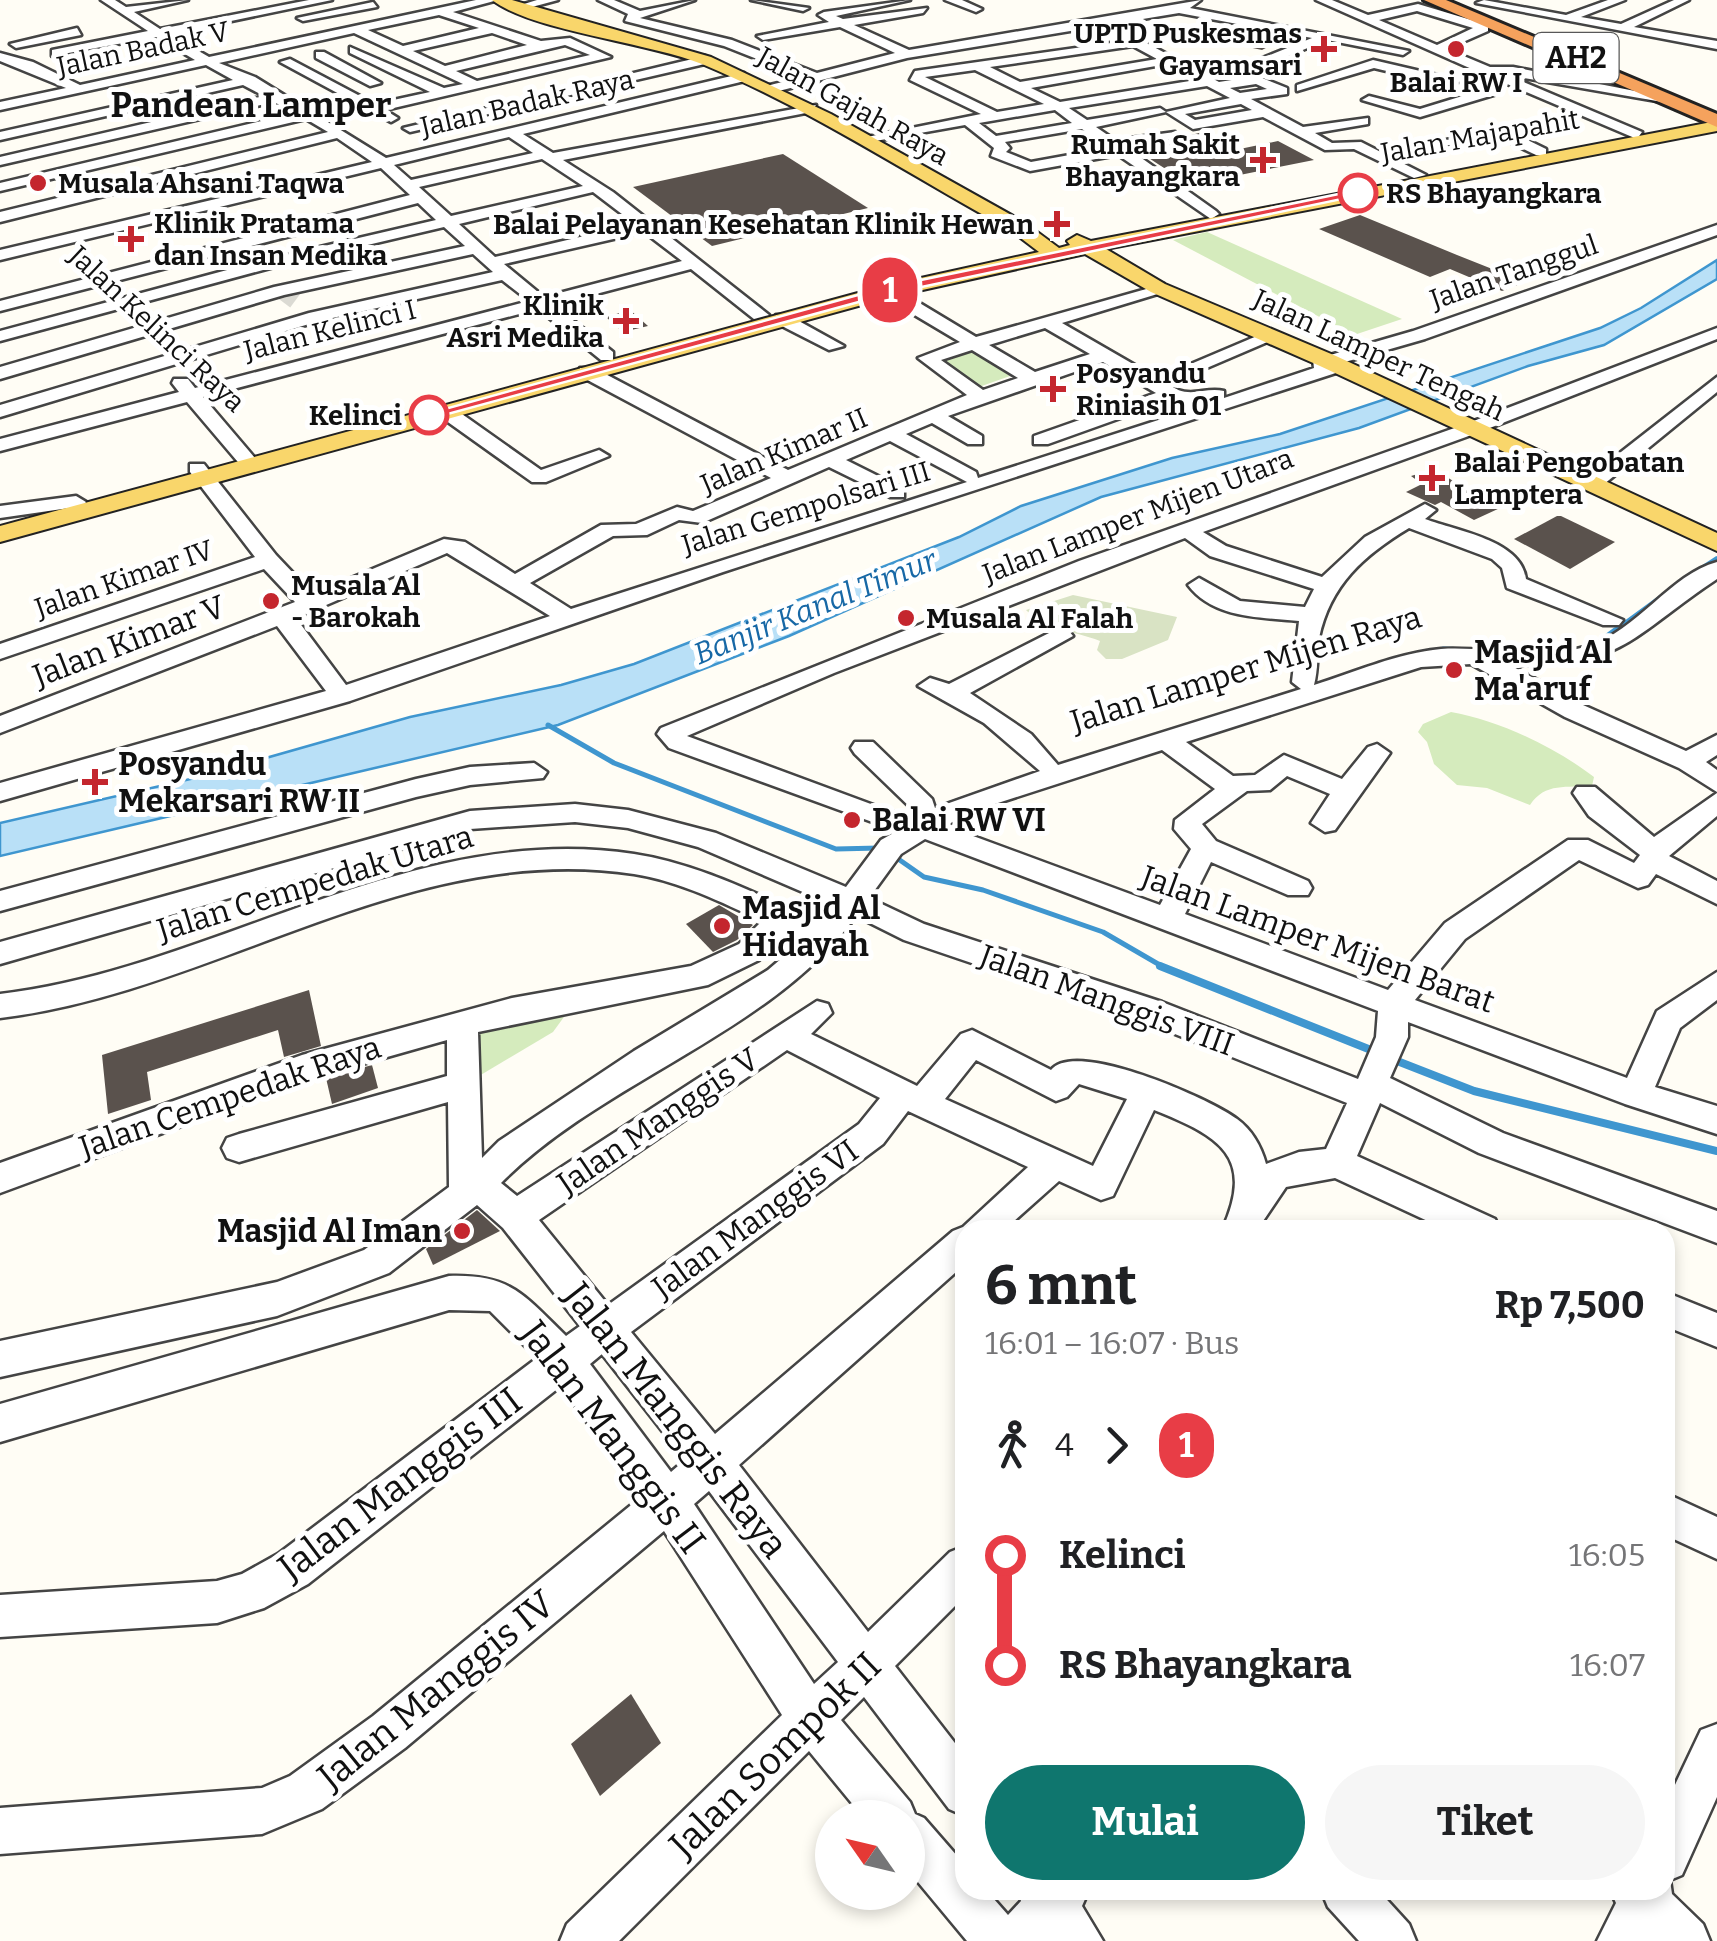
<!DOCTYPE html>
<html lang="id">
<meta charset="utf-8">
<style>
:root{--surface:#fff;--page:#f6f6f6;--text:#202124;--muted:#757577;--accent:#0f766e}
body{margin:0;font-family:Bitter,serif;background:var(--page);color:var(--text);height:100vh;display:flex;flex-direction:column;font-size:38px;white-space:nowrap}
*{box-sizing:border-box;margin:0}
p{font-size:32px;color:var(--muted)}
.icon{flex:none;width:55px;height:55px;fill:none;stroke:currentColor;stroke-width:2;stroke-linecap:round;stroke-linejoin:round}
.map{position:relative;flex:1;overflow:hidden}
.drawer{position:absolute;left:955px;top:1220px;width:720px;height:680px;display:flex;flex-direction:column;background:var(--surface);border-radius:30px;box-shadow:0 5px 15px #0003}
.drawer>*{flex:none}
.badge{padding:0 20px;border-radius:32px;font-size:35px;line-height:65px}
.needle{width:65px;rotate:304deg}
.tools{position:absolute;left:815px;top:1800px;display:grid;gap:20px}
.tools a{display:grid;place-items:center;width:110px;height:110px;border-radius:50%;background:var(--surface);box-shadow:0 5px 15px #0003;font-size:50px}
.map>.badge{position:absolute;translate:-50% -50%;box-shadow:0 0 0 5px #fff}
.legs{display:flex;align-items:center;gap:15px;height:110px;padding:0 30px;font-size:32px}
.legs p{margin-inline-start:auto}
.summary{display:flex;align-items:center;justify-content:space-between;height:170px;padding:0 30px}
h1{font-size:55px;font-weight:700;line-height:75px}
.cta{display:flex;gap:20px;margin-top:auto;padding:20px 30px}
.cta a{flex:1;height:115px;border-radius:60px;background:var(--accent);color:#fff;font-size:40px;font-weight:700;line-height:115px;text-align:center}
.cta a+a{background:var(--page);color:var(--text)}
ul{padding:0 30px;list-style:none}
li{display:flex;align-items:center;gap:35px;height:110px;font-size:38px}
li i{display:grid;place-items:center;width:15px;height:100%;margin:0 12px;background:currentColor}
li i::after{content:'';width:25px;height:25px;margin:-12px;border:8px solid;border-radius:50%;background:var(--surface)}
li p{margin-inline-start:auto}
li:first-child i{background:linear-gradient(#0000 50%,currentColor 0)}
li:last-child i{background:linear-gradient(currentColor 50%,#0000 0)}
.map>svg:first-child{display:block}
.green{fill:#d5ebbd}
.cemetery{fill:#d9e3c4}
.water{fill:#b9e0f7;stroke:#3f96cf;stroke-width:2.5}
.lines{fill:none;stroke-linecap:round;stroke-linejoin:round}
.stream-far2{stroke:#3f96cf;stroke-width:4}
.stream-far1{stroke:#3f96cf;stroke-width:5}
.stream{stroke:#3f96cf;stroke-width:8}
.building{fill:#5a524d}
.minor-tunnel{stroke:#dbdad3;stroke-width:16;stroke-dasharray:16 9;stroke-linecap:butt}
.minor-casing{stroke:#444;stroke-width:5}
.major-casing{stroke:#222;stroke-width:4}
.highway-casing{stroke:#222;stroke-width:6}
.minor{fill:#fff;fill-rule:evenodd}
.major{fill:#f9d66b;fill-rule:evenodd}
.highway{fill:#f5a25d;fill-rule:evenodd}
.line-1{fill:#e83d46;stroke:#fff;stroke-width:2.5}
.poi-dot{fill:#c4262e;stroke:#fff;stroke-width:4}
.stop-1-dot{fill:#fff;stroke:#e83d46;stroke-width:5}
.labels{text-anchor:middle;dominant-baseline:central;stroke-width:10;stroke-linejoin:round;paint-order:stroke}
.far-poi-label{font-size:28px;font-weight:bold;fill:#111;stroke:#fff;text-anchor:start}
.far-street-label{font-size:28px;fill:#111;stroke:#fff}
.far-stop-label{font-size:28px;font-weight:bold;fill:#111;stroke:#fff;text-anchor:start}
.shield{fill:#fff;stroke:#585858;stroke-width:2.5}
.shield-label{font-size:30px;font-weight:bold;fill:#111}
.far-water-label{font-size:30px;font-style:italic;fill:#1768a6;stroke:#fff}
.street-label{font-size:32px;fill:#111;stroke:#fff}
.poi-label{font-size:32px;font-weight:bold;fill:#111;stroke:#fff;text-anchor:start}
.far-district-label{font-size:35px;font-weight:bold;fill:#111;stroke:#fff}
.near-street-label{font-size:38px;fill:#111;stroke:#fff}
</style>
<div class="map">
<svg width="1717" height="1941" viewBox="0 0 1717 1941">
<rect width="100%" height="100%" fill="#fffdf5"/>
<g class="green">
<path d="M1207,232L1402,319L1354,335L1173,240Z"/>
<path d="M966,348L1010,376L979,387L935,358Z"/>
<path d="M1451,712C1498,720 1555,747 1594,777L1592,786C1567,788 1545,782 1530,805L1487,788L1457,785L1434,764L1427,742L1418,732L1423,724Z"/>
<path d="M569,1010L553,1032L474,1079L476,1033L501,1018Z"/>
</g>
<path class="cemetery" d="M1073,595L1177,617L1168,640L1122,659H1106L1097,650L1100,641C1073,630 1047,632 1026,610Z"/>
<path class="water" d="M1717,260V279L1604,345L1528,366L1359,428L1101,497L789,636L558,725L0,856V823L199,777L410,717L561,685L634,664L959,537L1021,506L1172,458L1280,434L1600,328L1641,308Z"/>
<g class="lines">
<g class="stream-far2">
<path d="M1697,571L1717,558"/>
<path d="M1611,633L1667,592"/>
</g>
<g class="stream-far1">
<path d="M1596,644L1615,630"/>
<path d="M1443,649L1540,653"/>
<path d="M548,725L614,763L836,849L879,848"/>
<path d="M942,806L1010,782"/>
<path d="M894,856L924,877L983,890L1103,932L1165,968"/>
</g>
<g class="stream">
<path d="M1160,966L1376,1052"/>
<path d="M1392,1059L1474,1091L1717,1151"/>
</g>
</g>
<g class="building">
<path d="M1255,31L1287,37L1262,50L1234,44Z"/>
<path d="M1203,132L1235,150L1278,141L1314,160L1190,185L1135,149Z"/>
<path d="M783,154L868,208L712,246L633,187Z"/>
<path d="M1360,215L1457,255L1525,282L1502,291L1450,269L1430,277L1319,229Z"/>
<path d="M630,310L648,326L623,332L606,317Z"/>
<path d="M1434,469L1482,499L1500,508L1474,520L1441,502L1435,505L1406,492L1422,484L1411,476Z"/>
<path d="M1557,516H1561L1615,542L1570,569L1514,539Z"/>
<path d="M719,905L753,925L737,940L713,952L686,924Z"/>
<path d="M309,990L321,1046L284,1057L278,1030L147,1072L151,1100L108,1114L102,1055Z"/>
<path d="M372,1065L378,1088L332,1104L326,1078Z"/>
<path d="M477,1210L500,1231L433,1265L426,1249Z"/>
<path d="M631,1694L661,1743L600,1796L571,1744Z"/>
</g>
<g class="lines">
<path class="minor-tunnel" d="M283,292L295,301"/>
<defs>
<g id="minor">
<path d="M101,0H115L126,7L188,0L134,12L160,29L309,0H332L169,34L209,57L476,0H498L453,12L541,41L570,38L611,57L385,110L398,118L391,122L280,62L290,59L375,104L430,92L350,53V47L444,88L463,84L354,33L219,63L255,77L386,158L744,73L749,80L523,134L553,153L816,105L811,112L563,160L613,192L769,315L754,319L691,269L554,305L613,352V360H601L538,309L203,397L260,464L250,470L243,468L187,402L0,451V439L179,392L172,383L174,379H188L195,388L529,301L502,280L319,321L0,417V405L309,313L493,272L473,254L284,295L0,379V367L274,287L465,246L444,227L274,267L0,341V331L264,260L436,220L418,203L0,311V301L410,195L381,168L0,260V250L372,162L337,138L0,222V212L328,132L306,119L0,191V183L295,113L274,102L0,165V157L264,96L243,85L0,140V132L233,80L206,65L0,110V102L66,88L0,61V53L33,62L80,85L195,60L156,37L52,56V50L148,31ZM439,15L479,28L403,46L368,30ZM492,33L527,45L445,66L413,51ZM565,45L590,55L477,81L456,71ZM509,137L533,153L411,180L394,165ZM542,159L583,186L451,216L419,187ZM593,192L635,224L495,257L459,224ZM644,232L682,261L544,297L504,264Z"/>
<path d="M537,0H558L517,11L511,8Z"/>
<path d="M598,0H614L640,11L695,0L640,18L732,40L817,73L895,53L840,27L763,40L757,36L829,22L818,15L824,12L910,0L836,16L843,19L927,8L923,13L854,25L909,50L1201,0L1190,8L1409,51L1403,55L1327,40L1249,72L1245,65L1312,38L1179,13L907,58L771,93L766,86L803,77L724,46L625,21L628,14Z"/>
<path d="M751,0L809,8L803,11Z"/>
<path d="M945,0H962L982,9L976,12Z"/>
<path d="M1316,0H1332L1368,15L1418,4L1488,25V31L1447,49L1490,67H1513L1681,100L1674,104L1507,75L1642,132L1637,139L1486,75L1446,85L1374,68L1297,91V85L1373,60L1446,77L1474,70ZM1417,11L1473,28L1437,45L1379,20Z"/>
<path d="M1484,0L1566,15L1608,0H1625L1581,17L1621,24L1674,0H1689L1634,27L1717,41V49L1476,3Z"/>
<path d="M373,2L377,7L303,21L297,18Z"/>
<path d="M77,28L81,35L16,48L10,44Z"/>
<path d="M1139,39L1219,82L1257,76L1287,88V94L1251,99L1303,127L1368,118V124L1315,133L1332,143L1361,142L1426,175L1414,178L1354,149L1325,150L1263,117L1193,129L1166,112L1096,127L1115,140L1175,132V138L1126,147L1216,211L1219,214L1211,219L1118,155L1030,171L991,156L994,148L965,125L864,143L857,139L981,114L910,80L915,71ZM1133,46L1157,59L1020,82L990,67ZM1167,64L1196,80L1060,102L1031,88ZM975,70L1044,104L997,112L925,77ZM1256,84L1267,89L1240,93L1230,88ZM1207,86L1230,98L1166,112L1160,108L1087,120L1069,108ZM1241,104L1252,110L1195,120L1185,114ZM1055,110L1072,123L996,136L979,123ZM1082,129L1108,148L1031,162L1006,152L1010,148L1005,142Z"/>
<path d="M316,52H324L381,83L370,86L316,58Z"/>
<path d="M705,56L709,63L410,132L403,128Z"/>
<path d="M1495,86L1500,93L1420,117L1362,100L1369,96L1420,109Z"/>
<path d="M1535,121L1540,128L1513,133L1546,149V155H1536L1497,136L1444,146L1437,142Z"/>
<path d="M1717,225V235L1425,339L1345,362V370L723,572L350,701L0,801V783L326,691L277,626L0,733V716L295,602L264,569L0,659V644L255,557L190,472V464H204L276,555L313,594L444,539L465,542L515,574L601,525L636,524L677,507L693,511L771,478L580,376V368H594L788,470L967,395L918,358L960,342L881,295V287H893L976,337L1164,284V292L1062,323L1178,390C1195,396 1207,387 1224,391V398L1314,368L1313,360L1413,331ZM1045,328L1090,354L1035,372L989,345ZM972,350L1018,378L983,390L941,360ZM1103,362L1156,393L1034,436V444H1048L1171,400L1202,406L978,478L976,472L906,434L932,423L968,444H982V436L948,416ZM890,441L967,482L571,609L530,583L613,536L647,535L679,520L702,523L829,467L890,497H904V489L846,460ZM447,553L550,616L346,685L296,618Z"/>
<path d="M776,315H788L844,346L829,350L776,323Z"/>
<path d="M1717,328V339L1477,433L1203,532L1226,546L1322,577L1365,537L1425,504L1436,510L1425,519C1457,531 1521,540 1526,579L1623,620L1619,625H1603L1507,588L1502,568L1492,559L1409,528C1364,555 1330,585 1319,638C1317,654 1318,670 1314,685C1355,672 1398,653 1441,649C1489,646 1541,661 1588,646C1637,631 1671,574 1717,562V579C1635,633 1620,671 1510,665L1583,705L1686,751L1717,735V755L1706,762L1717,770V792L1679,768L1565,717L1471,664L1421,667L1186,742L1233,776L1255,775L1284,755L1342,779L1368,747L1377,744L1390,753L1335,830L1325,832L1311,823L1330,794L1287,776L1270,790L1247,791L1202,824L1216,841L1308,881L1312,888L1308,895H1288L1211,862L1185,914L1388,990L1445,923L1568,840H1588L1634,863L1640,855L1589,816L1573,793L1577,787H1595L1654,837L1717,793V816L1669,856L1717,881V904L1656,874L1648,885L1638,888L1579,860L1465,939L1415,1000L1627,1078L1657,1011L1717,972V1000L1680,1028L1655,1087L1717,1106V1134L1625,1104L1408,1022V1037L1390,1078L1503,1133L1717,1211V1243L1479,1153L1380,1103L1357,1156L1495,1219L1500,1230H1447L1335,1178L1286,1187L1257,1230H1222C1256,1156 1219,1136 1154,1110L1113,1196L1101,1200L1059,1181L1004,1230H965V1264L739,1465L868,1632L950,1552L965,1546V1596L895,1666L965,1756V1816L949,1809L864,1697L841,1720L910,1802L915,1814L924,1818L965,1865V1890H986L1008,1915L1021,1901L1018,1890H1089L1082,1906L1103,1941H967L908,1870V1818H864L809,1751L619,1941H560L567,1924L782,1715L664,1531L405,1748L322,1809L262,1834L0,1854V1808L262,1788L290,1776L373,1716L641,1497L561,1386L308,1584L264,1608L217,1623L0,1637V1595L217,1581L242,1574L278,1554L537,1358L490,1311L449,1310L0,1442V1404L449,1276C511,1274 524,1295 566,1336L580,1326L503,1228L477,1205L389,1273L277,1316L0,1377V1341L277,1282L364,1250L449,1187L448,1102L239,1162L227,1158L222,1148L227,1138L239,1134L447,1076V1040L306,1080L0,1193V1163L302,1055L512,998L691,966L739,944L762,921C721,902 679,881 634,874C409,840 216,992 0,1018V994C215,969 411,820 634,854C700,864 760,896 820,922L833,905L698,847L628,828L575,822L470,829L0,964V942L470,811L575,804L628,810L716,833L846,887L881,840L897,831L669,748L657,734L661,728L1079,561L1463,425ZM1185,538L1210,556L1314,589L1305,607L1240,601L1199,578L1188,585C1214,619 1260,617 1299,621L1292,682L1301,689L1058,765L1031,734L970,693L1073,636L1069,631H1053L949,684L930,678L918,686L984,723L1040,771L935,808L932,799L873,742H855L851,748L855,754L914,811L925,814L920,817L887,810L687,736L834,673ZM1162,750L1215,789L1175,820L1174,829L1191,849L1160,905L946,826L967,813ZM925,839L1378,1011L1376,1037L1358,1079L1162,1002L924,924L869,898L901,854ZM856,916L904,940L1140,1020L1347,1103L1326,1149L1299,1152L1266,1164C1261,1146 1252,1130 1237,1119C1209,1098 1075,1039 1051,1070L972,1030L961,1034L917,1086L913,1084L811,1034L832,1013L828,1004L817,1001L517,1196L501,1183C603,1080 772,1033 856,916ZM787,932L803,940L768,970L634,1051L499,1141L482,1158L478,1032L708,985L759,960ZM787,1050L880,1098L859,1124L608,1305L539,1220ZM976,1060L1056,1101L1067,1097L1079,1084L1127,1099L1093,1166L945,1099ZM908,1111L1028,1167L963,1227L953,1231L715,1434L631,1332L883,1144ZM602,1354L685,1460L671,1472L590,1364ZM709,1491L838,1662L814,1684L694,1504Z"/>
<path d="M1264,333L1279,337L1195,373L1179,369Z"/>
<path d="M1717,377V392L1598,489H1584V481Z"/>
<path d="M438,407H452L541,470L599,450L609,456L546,482H532L438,415Z"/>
<path d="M76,496L86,502L83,506L0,518V506Z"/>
<path d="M534,763L547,772L543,778L470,785L416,797L0,911V891L416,779L470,767Z"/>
<path d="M1665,1292L1717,1313V1347L1665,1326Z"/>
<path d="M1665,1493L1717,1517V1559L1665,1535Z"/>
<path d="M1717,1724V1797L1682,1875L1670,1880L1672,1894L1703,1924L1710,1941H1597L1616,1903L1610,1890H1665V1806L1701,1730Z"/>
<path d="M1321,1890H1378L1409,1924L1416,1941H1359L1328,1907Z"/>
</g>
<path id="major" d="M492,0H512L711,57L831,114L1024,222L1059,248L1070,245L1067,241L1077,235L1091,241L1717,121V131L1106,249L1165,284L1336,356L1717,533V551L1320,366L1151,292L1085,254L891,297L0,542V526L880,287L1039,252L1010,230C908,174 810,109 702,64C647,42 532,31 492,0Z"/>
<path id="highway" d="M1424,0H1446L1717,114V127Z"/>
</defs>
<use href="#minor" class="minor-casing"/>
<use href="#major" class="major-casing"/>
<use href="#highway" class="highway-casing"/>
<use href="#minor" class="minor"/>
<use href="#major" class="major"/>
<use href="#highway" class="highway"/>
</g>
<path class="line-1" d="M1358,190L1361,195L888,294L433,418L423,415L887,287Z"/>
<g class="poi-dot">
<path d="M1319 34h10v10h10v10h-10v10h-10v-10h-10v-10h10z"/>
<circle cx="1456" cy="49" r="10"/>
<path d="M1258 145h10v10h10v10h-10v10h-10v-10h-10v-10h10z"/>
<circle cx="38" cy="183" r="10"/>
<path d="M1052 209h10v10h10v10h-10v10h-10v-10h-10v-10h10z"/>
<path d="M126 224h10v10h10v10h-10v10h-10v-10h-10v-10h10z"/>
<path d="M621 306h10v10h10v10h-10v10h-10v-10h-10v-10h10z"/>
<path d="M1048 374h10v10h10v10h-10v10h-10v-10h-10v-10h10z"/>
<path d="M1427 463h10v10h10v10h-10v10h-10v-10h-10v-10h10z"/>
<circle cx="271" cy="601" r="10"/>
<circle cx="906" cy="618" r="10"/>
<circle cx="1454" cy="670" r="10"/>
<path d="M90 767h10v10h10v10h-10v10h-10v-10h-10v-10h10z"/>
<circle cx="852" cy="820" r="10"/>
<circle cx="722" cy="926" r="10"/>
<circle cx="462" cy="1231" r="10"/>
</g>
<g class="stop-1-dot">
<circle cx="1358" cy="193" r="18"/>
<circle cx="429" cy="415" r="18"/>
</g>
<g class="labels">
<g class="far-poi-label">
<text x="1302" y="33" text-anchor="end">UPTD Puskesmas<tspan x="1302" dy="32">Gayamsari</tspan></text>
<text x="1456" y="82" text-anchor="middle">Balai RW I</text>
<text x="1240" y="144" text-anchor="end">Rumah Sakit<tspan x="1240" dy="32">Bhayangkara</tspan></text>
<text x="58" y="183">Musala Ahsani Taqwa</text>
<text x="154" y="223">Klinik Pratama<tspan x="154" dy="32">dan Insan Medika</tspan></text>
<text x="1034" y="224" text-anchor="end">Balai Pelayanan Kesehatan Klinik Hewan</text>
<text x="604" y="305" text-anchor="end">Klinik<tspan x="604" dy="32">Asri Medika</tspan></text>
<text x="1076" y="373">Posyandu<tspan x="1076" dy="32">Riniasih 01</tspan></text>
<text x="1454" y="462">Balai Pengobatan<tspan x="1454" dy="32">Lamptera</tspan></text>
<text x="291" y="585">Musala Al<tspan x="291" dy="32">- Barokah</tspan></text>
<text x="926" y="618">Musala Al Falah</text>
</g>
<g class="far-street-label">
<text transform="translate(143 49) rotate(-12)">Jalan Badak V</text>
<text transform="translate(527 103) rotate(-13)">Jalan Badak Raya</text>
<text transform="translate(853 106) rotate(29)">Jalan Gajah Raya</text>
<text transform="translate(1480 136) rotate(-10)">Jalan Majapahit</text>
<text transform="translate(1514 272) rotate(-19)">Jalan Tanggul</text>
<text transform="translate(157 329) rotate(43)">Jalan Kelinci Raya</text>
<text transform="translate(330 330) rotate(-14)">Jalan Kelinci I</text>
<text transform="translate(1379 355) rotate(25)">Jalan Lamper Tengah</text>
<text transform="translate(784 451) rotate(-23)">Jalan Kimar II</text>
<text transform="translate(806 508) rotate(-17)">Jalan Gempolsari III</text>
<text transform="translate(1138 516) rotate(-21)">Jalan Lamper Mijen Utara</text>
<text transform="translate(124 579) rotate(-19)">Jalan Kimar IV</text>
</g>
<g class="far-stop-label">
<text x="1386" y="193">RS Bhayangkara</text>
<text x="402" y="415" text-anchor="end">Kelinci</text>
</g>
<rect class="shield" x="1533.5" y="33" width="85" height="50" rx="8"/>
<g class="shield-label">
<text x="1576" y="58">AH2</text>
</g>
<g class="far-water-label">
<text transform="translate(815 607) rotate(-22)">Banjir Kanal Timur</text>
</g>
<g class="street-label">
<text transform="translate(129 641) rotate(-21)">Jalan Kimar V</text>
<text transform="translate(1246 669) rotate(-17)">Jalan Lamper Mijen Raya</text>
<text transform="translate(315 883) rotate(-17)">Jalan Cempedak Utara</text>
<text transform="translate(1318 939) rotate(20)">Jalan Lamper Mijen Barat</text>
<text transform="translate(1107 1000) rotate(20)">Jalan Manggis VIII</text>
<text transform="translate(230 1097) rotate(-19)">Jalan Cempedak Raya</text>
<text transform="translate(658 1121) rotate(-34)">Jalan Manggis V</text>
<text transform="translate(755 1219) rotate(-36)">Jalan Manggis VI</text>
</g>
<g class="poi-label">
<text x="1474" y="652">Masjid Al<tspan x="1474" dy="37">Ma'aruf</tspan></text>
<text x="118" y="764">Posyandu<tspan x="118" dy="37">Mekarsari RW II</tspan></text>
<text x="872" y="820">Balai RW VI</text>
<text x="742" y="908">Masjid Al<tspan x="742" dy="37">Hidayah</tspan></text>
<text x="442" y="1231" text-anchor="end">Masjid Al Iman</text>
</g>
<g class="far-district-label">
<text x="251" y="105">Pandean Lamper</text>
</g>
<g class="near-street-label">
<text transform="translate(676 1420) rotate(52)">Jalan Manggis Raya</text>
<text transform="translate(613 1437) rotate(53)">Jalan Manggis II</text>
<text transform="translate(400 1484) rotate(-37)">Jalan Manggis III</text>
<text transform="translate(436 1690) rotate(-39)">Jalan Manggis IV</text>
<text transform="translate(775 1755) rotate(-44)">Jalan Sompok II</text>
</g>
</g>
</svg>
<div class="tools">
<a><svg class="needle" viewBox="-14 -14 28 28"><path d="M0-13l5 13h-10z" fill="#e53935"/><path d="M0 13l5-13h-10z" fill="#757577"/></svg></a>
</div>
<b class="badge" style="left:890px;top:290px;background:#e83d46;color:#fff">1</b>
<section class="drawer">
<div class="summary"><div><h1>6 mnt</h1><p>16:01 – 16:07 · Bus</p></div><b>Rp 7,500</b></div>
<div class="legs"><svg class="icon" aria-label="walk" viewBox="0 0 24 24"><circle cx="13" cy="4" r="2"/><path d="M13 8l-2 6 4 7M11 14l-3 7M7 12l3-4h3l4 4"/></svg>4<svg class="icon" aria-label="forward" viewBox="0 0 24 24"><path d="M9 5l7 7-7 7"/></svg><b class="badge" style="background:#e83d46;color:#fff">1</b></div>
<ul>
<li><i style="color:#e83d46"></i><b>Kelinci</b><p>16:05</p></li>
<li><i style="color:#e83d46"></i><b>RS Bhayangkara</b><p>16:07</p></li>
</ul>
<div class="cta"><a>Mulai</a><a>Tiket</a></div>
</section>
</div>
